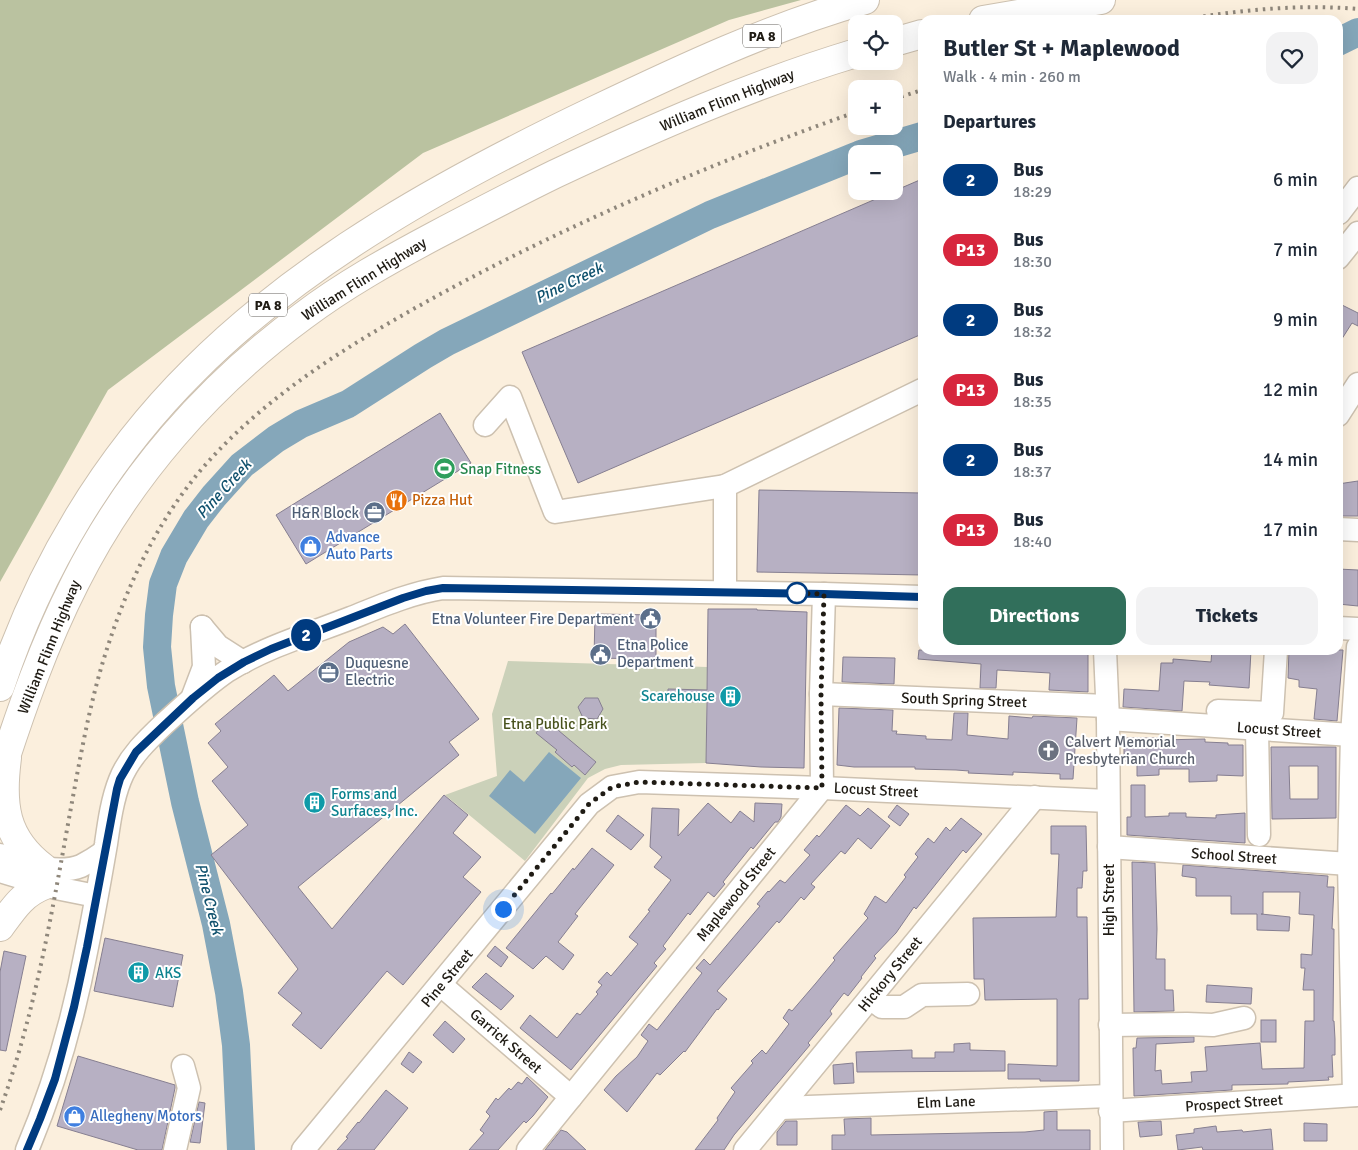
<!DOCTYPE html>
<meta charset="utf-8">
<style>
:root{--surface:#fff;--page:#f2f2f3;--text:#1f2937;--muted:#747a83;--accent:#316f5b}
body{margin:0;font-family:Signika,sans-serif;background:var(--page);color:var(--text);height:100vh;display:flex;flex-direction:column;font-size:19px;white-space:nowrap}
*{box-sizing:border-box;margin:0}
p{font-size:16px;color:var(--muted)}
.icon{flex:none;width:28px;height:28px;fill:none;stroke:currentColor;stroke-width:2;stroke-linecap:round;stroke-linejoin:round}
.map{position:relative;flex:1;overflow:hidden}
.side{position:absolute;left:918px;top:15px;width:425px;height:640px;display:flex;flex-direction:column;background:var(--surface);border-radius:15px;box-shadow:0 5px 20px #0002}
.side>*{flex:none}
.badge{padding:0 10px;border-radius:16px;font-size:18px;line-height:32px}
.buttons{position:absolute;left:848px;top:15px;display:grid;gap:10px}
.buttons a{display:grid;place-items:center;width:55px;height:55px;border-radius:10px;background:var(--surface);box-shadow:0 5px 20px #0002;font-size:25px}
.you{position:absolute;width:25px;height:25px;margin:-12px;border:4px solid #fff;border-radius:50%;background:#1a73e8;box-shadow:0 0 0 8px #1a73e833}
.map>.badge{position:absolute;translate:-50% -50%;box-shadow:0 0 0 2px #fff}
h2{padding:0 25px;font-size:19px;line-height:45px}
.round{display:grid;place-items:center;flex:none;width:52px;height:52px;border-radius:15px;background:var(--page)}
.headline{display:flex;align-items:center;justify-content:space-between;height:85px;padding:0 25px}
h1{font-size:24px;font-weight:700;line-height:38px}
.button{display:flex;gap:10px;margin-top:auto;padding:10px 25px}
.button a{flex:1;height:58px;border-radius:15px;background:var(--accent);color:#fff;font-size:20px;font-weight:700;line-height:58px;text-align:center}
.button a+a{background:var(--page);color:var(--text)}
ul{padding:0;list-style:none}
li{display:flex;align-items:center;gap:15px;height:70px;padding:0 25px}
li div{flex:1}
li b{display:block;font-size:19px}
li em{font-style:normal}
li .badge{min-width:55px;font-weight:700;text-align:center}
.map>svg:first-child{display:block}
.green{fill:#cbd1b9}
.forest{fill:#bac2a0}
.water{fill:#85a7ba}
.lines{fill:none;stroke-linecap:round;stroke-linejoin:round}
.river{stroke:#85a7ba;stroke-width:28}
.building{fill:#b7b0c3;stroke:#867f91;fill-rule:evenodd}
.minor-casing{stroke:#cdc1b0;stroke-width:25}
.highway-casing{stroke:#cdc1b0;stroke-width:30}
.minor{stroke:#fff;stroke-width:22}
.highway{stroke:#fff;stroke-width:28}
.rail{stroke:#8f877b;stroke-width:4;stroke-dasharray:2.5 5;stroke-linecap:butt}
.line-casing{stroke:#fff;stroke-width:11}
.line{stroke:#003b80;stroke-width:8}
.walk{stroke:#1f1b14;stroke-width:5;stroke-dasharray:0 9}
.stop-dot{fill:#fff;stroke:#003b80;stroke-width:2.5}
.labels{text-anchor:middle;dominant-baseline:central;stroke-width:4;stroke-linejoin:round;paint-order:stroke}
.shield{fill:#fff;stroke:#625f5a;stroke-width:1}
.shield-label{font-size:14px;font-weight:bold;fill:#1f1b14}
.street-label{font-size:15px;fill:#1f1b14;stroke:#fff}
.leisure-label{font-size:15px;fill:#27864d;stroke:#fff;text-anchor:start}
.food-label{font-size:15px;fill:#c56008;stroke:#fff;text-anchor:start}
.service-label{font-size:15px;fill:#4e5e75;stroke:#fff;text-anchor:end}
.shop-label{font-size:15px;fill:#366cbe;stroke:#fff;text-anchor:start}
.culture-label{font-size:15px;fill:#0d838f;stroke:#fff;text-anchor:start}
.park-label{font-size:15px;fill:#48521d;stroke:#fff}
.worship-label{font-size:15px;fill:#5b616d;stroke:#fff;text-anchor:start}
.water-label{font-size:16px;font-style:italic;fill:#11526e;stroke:#fff}
</style>
<div class="map">
<svg width="1358" height="1150" viewBox="0 0 1358 1150">
<rect width="100%" height="100%" fill="#fbefdd"/>
<path class="green" d="M508,661L707,667L706,763L621,765L605,769L588,778L525,861L445,795L497,776L492,714Z"/>
<path class="forest" d="M0,0H801L729,20L423,153L108,390L0,582Z"/>
<path class="water" d="M549,752L581,778L535,834L489,796L510,770L524,782Z"/>
<g class="lines">
<g class="river">
<path d="M1338,42L1358,32"/>
<path d="M861,154L922,136"/>
<path d="M241,1150L236,1045L229,992L216,924L185,802L161,686L157,647L159,615L163,584L174,556L196,519L214,496L242,465L276,439L301,424L348,404L423,356L447,342L710,215L856,156"/>
</g>
</g>
<g class="building">
<path d="M922,179V334L578,483L522,352Z"/>
<path d="M1338,303L1358,313V326L1352,323L1338,345Z"/>
<path d="M440,413L471,463L306,564L276,515Z"/>
<path d="M1358,481V516H1338V484Z"/>
<path d="M759,490L922,493V575L757,572Z"/>
<path d="M1338,569L1358,570V606L1338,604Z"/>
<path d="M708,609H757V610L807,612L804,768L761,767L706,763L707,702L668,701V689L707,690Z"/>
<path d="M595,614L656,615V659L594,658Z"/>
<path d="M405,624L479,719L449,742L459,755L298,887L332,929L444,795L468,815L453,833L481,857L463,877L481,892L403,985L387,971L321,1049L292,1025L302,1013L278,993L298,969L211,855L248,825L212,781L228,767L208,743L221,731L215,724L274,675L288,691L349,642L383,627L393,634Z"/>
<path d="M919,650H1088V692L1049,690L1050,673L997,670L996,688H980L981,664L918,659Z"/>
<path d="M1212,650H1251L1249,688L1209,685L1210,682L1184,681L1182,711L1123,707L1124,689L1159,691L1161,663H1173V659L1211,662Z"/>
<path d="M1289,650H1343L1337,721L1314,719L1317,689L1299,687V680L1288,678Z"/>
<path d="M843,657L895,658L894,684L842,682Z"/>
<path d="M585,698H598L603,709L597,719L583,718L578,707Z"/>
<path d="M839,708L893,710L892,731H897L896,734L926,736V739L952,740L954,713H968L967,735L1008,739L1009,716L1032,718L1033,716L1077,718L1073,779H1060V774L1013,772V775L968,773L969,771L956,770L915,769V767H854L837,765Z"/>
<path d="M546,720L596,762L585,775L574,765L572,767L555,752L557,750L536,733Z"/>
<path d="M1124,738H1158V740L1205,739V742L1228,743V745H1243V776L1217,775V781L1189,782V769H1159V775L1137,776V761H1124Z"/>
<path d="M1271,747H1336V818L1272,819ZM1289,766H1318V799H1290Z"/>
<path d="M1131,785H1145V817L1169,816V813H1186V817L1216,818V815L1245,813V843L1127,835V817H1131Z"/>
<path d="M708,803L731,823L740,811L754,822L755,803L782,804L781,817L778,822H775L753,849L751,847L723,882L725,884L714,897L708,892L690,915L688,913L663,946L666,949L654,963L657,966L571,1070L520,1028L530,1015L557,1038L577,1013L580,1015L598,994L596,992L602,985L598,982L607,972L611,976L638,944L629,937L650,911L648,910L671,880L654,867L662,857L650,847L652,808L679,809L678,836Z"/>
<path d="M846,805L860,816L868,808L890,826L871,849L858,838L845,854L841,851L811,884L815,887L804,900L801,897L779,923L777,921L717,991L727,999L718,1010L717,1009L685,1052L684,1051L660,1075L657,1073L627,1112L604,1090L616,1076L637,1057L648,1041L641,1035L649,1024L657,1030L702,973L696,968L704,959L710,965L760,906L757,904L768,891L769,892L780,880L785,883L810,855L804,850L817,835L819,837Z"/>
<path d="M897,805L909,814L900,826L888,817Z"/>
<path d="M618,815L644,835L631,850L606,831Z"/>
<path d="M961,818L982,834L966,853L963,850L916,909L914,907L896,933L874,956L876,958L861,977L862,978L848,996L844,993L830,1011L832,1014L808,1043L810,1045L734,1135L724,1150H695L718,1120L717,1118L735,1092L731,1088L753,1063L751,1061L762,1050L766,1054L789,1024L783,1018L789,1009L792,1011L816,983L835,960L833,958L868,918L864,914L875,896L886,903L906,877L904,875L918,857L915,854L928,838L934,843L946,827L950,831Z"/>
<path d="M1051,826H1086L1087,871H1083L1082,888H1077V917H1087L1088,999H1079V1081H1040V1079H1008V1064L1057,1066V999L985,1000L984,979H974L973,918L1056,917L1059,854H1051Z"/>
<path d="M592,848L614,865L575,914L578,916L558,942L574,955L563,970L546,956L533,969L506,948L551,893L552,894L573,868L574,870Z"/>
<path d="M1132,862L1155,863L1157,929L1156,959H1165V990H1173L1174,1011L1134,1012Z"/>
<path d="M1183,865L1328,876L1327,887H1334L1332,929H1334L1333,1021H1334L1335,1039V1055H1332L1333,1077H1328L1329,1080L1288,1082V1084L1232,1085V1090L1134,1096L1133,1048H1136L1137,1038L1194,1037V1042L1156,1044L1155,1071L1161,1070L1162,1084L1192,1082L1191,1072L1207,1071L1205,1047L1260,1043L1262,1069L1304,1068L1305,1021H1314V990H1303L1305,968H1301V954L1312,955L1314,915L1299,914L1300,892H1263V914H1261L1290,917L1289,931L1257,930V914H1231V896H1196V878L1182,876Z"/>
<path d="M105,938L183,955L173,1007L94,991Z"/>
<path d="M495,946L508,957L501,967L487,956Z"/>
<path d="M4,951L26,956L6,1051L0,1050V972Z"/>
<path d="M486,973L514,996L501,1010L472,987Z"/>
<path d="M1207,985L1252,988L1251,1004L1206,1002Z"/>
<rect x="1261" y="1020" width="15" height="22"/>
<path d="M445,1021L465,1039L453,1053L433,1035Z"/>
<path d="M970,1043V1050L1005,1051V1071L857,1072L856,1052L912,1050V1058H935V1052H954V1044Z"/>
<path d="M409,1052L422,1062L413,1073L401,1064Z"/>
<path d="M78,1056L175,1085V1088L162,1150H138L57,1126Z"/>
<path d="M853,1063L854,1083L834,1084L833,1065Z"/>
<path d="M527,1077L548,1097L533,1116L526,1123L524,1121L498,1150H469L484,1133L480,1130L490,1116L486,1112L496,1098L498,1100L509,1088L511,1090L518,1082L522,1084Z"/>
<path d="M386,1090L408,1108L374,1150H337L348,1138L346,1137L358,1122L359,1123Z"/>
<path d="M199,1102L205,1103L200,1143L190,1142Z"/>
<path d="M1057,1111V1130H1090V1150H832V1135H845L844,1119L871,1118V1135L1025,1132L1044,1130V1112Z"/>
<path d="M786,1121H797V1145H777V1132Z"/>
<path d="M1161,1121L1162,1135L1140,1137L1138,1122Z"/>
<path d="M1304,1123L1327,1124V1141H1304Z"/>
<path d="M1216,1126L1217,1132L1242,1130L1243,1132L1271,1129L1273,1150H1203L1202,1147L1178,1150L1176,1135L1194,1133V1129Z"/>
<path d="M561,1130L567,1132L586,1150H545Z"/>
</g>
<g class="lines">
<defs>
<g id="minor">
<path d="M1338,212L1339,213L1358,188"/>
<path d="M1338,258L1358,233"/>
<path d="M1338,415L1358,384"/>
<path d="M485,425L510,397L555,512L725,486"/>
<path d="M1338,529L1358,530"/>
<path d="M725,592V486L922,390"/>
<path d="M202,627L218,646L243,662"/>
<path d="M1338,628L1358,629"/>
<path d="M1105,650L1108,719L1112,1150"/>
<path d="M821,694L1107,706"/>
<path d="M193,696L204,667L202,627"/>
<path d="M1218,711L1272,713L1276,650"/>
<path d="M1108,719L1352,735L1358,741"/>
<path d="M1257,729L1259,835"/>
<path d="M1109,847L1349,864L1358,867"/>
<path d="M0,855C25,863 55,876 81,866C89,862 97,857 104,852"/>
<path d="M0,871L56,888L96,896"/>
<path d="M441,985L571,1097"/>
<path d="M870,998L882,1007H904L922,995L968,994"/>
<path d="M1110,1025L1187,1024L1213,1025L1244,1018"/>
<path d="M1354,1095L1349,864L1352,735L1358,647"/>
<path d="M781,1108L1110,1096"/>
<path d="M1110,1111L1358,1095"/>
<path d="M27,1150C55,1084 74,1017 87,947C94,913 100,879 106,844C109,823 112,800 120,780C129,757 147,740 165,723C185,705 205,686 227,671C265,647 310,634 351,618C381,606 411,593 443,588L824,594L922,597"/>
<path d="M175,1150L189,1088L183,1066"/>
<path d="M303,1150L589,804L612,787L639,782L822,788L1108,801"/>
<path d="M528,1150L822,788L821,694L824,594"/>
<path d="M745,1150L1035,797"/>
</g>
<g id="highway">
<path d="M983,20L1101,0"/>
<path d="M894,42L922,34"/>
<path d="M0,687C39,569 105,458 194,370C306,258 451,179 593,111C681,69 770,27 865,0"/>
<path d="M7,758C1,804 4,838 44,868"/>
<path d="M0,775C21,710 44,644 75,583C128,477 208,386 303,316C344,285 389,260 434,236C474,215 514,194 555,174C653,128 753,84 856,53"/>
<path d="M0,927C13,909 23,893 45,885"/>
</g>
</defs>
<use href="#minor" class="minor-casing"/>
<use href="#highway" class="highway-casing"/>
<use href="#minor" class="minor"/>
<use href="#highway" class="highway"/>
<g class="rail">
<path d="M1181,20C1240,10 1298,4 1358,9"/>
<path d="M894,99L922,90"/>
<path d="M0,1110C36,1011 53,906 72,802C81,753 90,703 105,655C126,588 155,525 200,471C264,396 350,344 435,297C570,223 712,163 856,112"/>
</g>
</g>
<g class="lines">
<defs>
<path id="line" d="M27,1150L40,1119L55,1079L74,1007L87,947L117,789L120,779L136,752L193,698L218,678L244,662L271,649L403,598L426,591L443,588L824,594L922,597"/>
</defs>
<use href="#line" class="line-casing"/>
<use href="#line" class="line"/>
<path class="walk" d="M503,909L589,804L612,787L639,782L822,788L821,694L824,594L796,593H797"/>
</g>
<defs>
<symbol id="stadium-disc" viewBox="-11 -11 22 22"><circle r="9.5" fill="#2e9e5b" stroke="#fff"/><path d="M0-5a6.5 5 0 1 0 0 10a6.5 5 0 1 0 0-10ZM-3.5-1.8h7v3.6h-7Z" fill="#fff"/></symbol>
<symbol id="restaurant-disc" viewBox="-11 -11 22 22"><circle r="9.5" fill="#e8710a" stroke="#fff"/><path d="M-5-6h1v4h1v-4h1v4h1v-4h1v5L-1.5 .5V6h-2V.5L-5-1ZM5-6V6H3V1.5H1.5Q1.5-4 5-6Z" fill="#fff"/></symbol>
<symbol id="office-disc" viewBox="-11 -11 22 22"><circle r="9.5" fill="#5c6f8a" stroke="#fff"/><path d="M-6-3h4V-5.5h4V-3h4V5H-6ZM-1-4.5V-3h2v-1.5ZM-6 0V1H6V0Z" fill="#fff"/></symbol>
<symbol id="shop-disc" viewBox="-11 -11 22 22"><circle r="9.5" fill="#3f7fe0" stroke="#fff"/><path d="M-5-2.5h2.3a2.7 3.5 0 0 1 5.4 0H5L5.5 6h-11ZM-1.5-2.5h3a1.5 2.3 0 0 0-3 0Z" fill="#fff"/></symbol>
<symbol id="civic-disc" viewBox="-11 -11 22 22"><circle r="9.5" fill="#5c6f8a" stroke="#fff"/><path d="M-.6-6.5H3V-4.5H.6V-3L4-1V1h2V6H-6V1h2V-1L-.6-3ZM-1.2 2.5V6h2.4V2.5Z" fill="#fff"/></symbol>
<symbol id="building-disc" viewBox="-11 -11 22 22"><circle r="9.5" fill="#0f9aa8" stroke="#fff"/><path d="M-4-6H4V6H1V3H-1V6H-4ZM-2.5-4.3h1.7v1.8h-1.7ZM.8-4.3h1.7v1.8H.8ZM-2.5-1h1.7V.8h-1.7ZM.8-1h1.7V.8H.8Z" fill="#fff"/></symbol>
<symbol id="church-disc" viewBox="-11 -11 22 22"><circle r="9.5" fill="#6b7280" stroke="#fff"/><path d="M-1.2-6h2.4v3.5h3.3v2.4h-3.3V6h-2.4V-.1h-3.3v-2.4h3.3Z" fill="#fff"/></symbol>
</defs>
<g fill-rule="evenodd">
<use href="#stadium-disc" x="432" y="456" width="25" height="25"/>
<use href="#restaurant-disc" x="384" y="488" width="25" height="25"/>
<use href="#office-disc" x="362" y="500" width="25" height="25"/>
<use href="#shop-disc" x="298" y="534" width="25" height="25"/>
<use href="#civic-disc" x="638" y="606" width="25" height="25"/>
<use href="#civic-disc" x="588" y="642" width="25" height="25"/>
<use href="#office-disc" x="316" y="660" width="25" height="25"/>
<use href="#building-disc" x="718" y="684" width="25" height="25"/>
<use href="#church-disc" x="1036" y="738" width="25" height="25"/>
<use href="#building-disc" x="302" y="790" width="25" height="25"/>
<use href="#building-disc" x="126" y="960" width="25" height="25"/>
<use href="#shop-disc" x="62" y="1104" width="25" height="25"/>
</g>
<circle class="stop-dot" cx="797" cy="593" r="10"/>
<g class="labels">
<g class="shield">
<rect x="743" y="24.5" width="38" height="23" rx="4"/>
<rect x="249" y="293.5" width="38" height="23" rx="4"/>
</g>
<g class="shield-label">
<text x="762" y="36">PA 8</text>
<text x="268" y="305">PA 8</text>
</g>
<g class="street-label">
<text transform="translate(727 100) rotate(-22)">William Flinn Highway</text>
<text transform="translate(364 279) rotate(-32)">William Flinn Highway</text>
<text transform="translate(49 647) rotate(-68)">William Flinn Highway</text>
<text transform="translate(964 700) rotate(2)">South Spring Street</text>
<text transform="translate(1279 730) rotate(4)">Locust Street</text>
<text transform="translate(876 790) rotate(3)">Locust Street</text>
<text transform="translate(1234 856) rotate(4)">School Street</text>
<text transform="translate(736 894) rotate(-51)">Maplewood Street</text>
<text transform="translate(1109 900) rotate(-90)">High Street</text>
<text transform="translate(890 974) rotate(-51)">Hickory Street</text>
<text transform="translate(447 978) rotate(-50)">Pine Street</text>
<text transform="translate(506 1041) rotate(41)">Garrick Street</text>
<text transform="translate(946 1102) rotate(-2)">Elm Lane</text>
<text transform="translate(1234 1103) rotate(-4)">Prospect Street</text>
</g>
<g class="leisure-label">
<text x="460" y="469">Snap Fitness</text>
</g>
<g class="food-label">
<text x="412" y="500">Pizza Hut</text>
</g>
<g class="service-label">
<text x="359" y="513">H&amp;R Block</text>
<text x="634" y="619">Etna Volunteer Fire Department</text>
<text x="617" y="645" text-anchor="start">Etna Police<tspan x="617" dy="17">Department</tspan></text>
<text x="345" y="663" text-anchor="start">Duquesne<tspan x="345" dy="17">Electric</tspan></text>
</g>
<g class="shop-label">
<text x="326" y="537">Advance<tspan x="326" dy="17">Auto Parts</tspan></text>
<text x="90" y="1116">Allegheny Motors</text>
</g>
<g class="culture-label">
<text x="715" y="696" text-anchor="end">Scarehouse</text>
<text x="331" y="794">Forms and<tspan x="331" dy="17">Surfaces, Inc.</tspan></text>
<text x="155" y="973">AKS</text>
</g>
<g class="park-label">
<text x="555" y="724">Etna Public Park</text>
</g>
<g class="worship-label">
<text x="1065" y="742">Calvert Memorial<tspan x="1065" dy="17">Presbyterian Church</tspan></text>
</g>
<g class="water-label">
<text transform="translate(569 283) rotate(-26)">Pine Creek</text>
<text transform="translate(224 489) rotate(-48)">Pine Creek</text>
<text transform="translate(209 899) rotate(76)">Pine Creek</text>
</g>
</g>
</svg>
<div class="buttons">
<a><svg class="icon" aria-label="locate" viewBox="0 0 24 24"><circle cx="12" cy="12" r="6"/><path d="M12 2v4M12 18v4M2 12h4M18 12h4"/></svg></a>
<a>+</a>
<a>−</a>
</div>
<div class="you" style="left:503px;top:909px"></div>
<b class="badge" style="left:306px;top:635px;background:#003b80;color:#fff">2</b>
<section class="side">
<div class="headline"><div><h1>Butler St + Maplewood</h1><p>Walk · 4 min · 260 m</p></div><a class="round"><svg class="icon" aria-label="heart" viewBox="0 0 24 24"><path d="M12 20l-8-8c-3-5 5-10 8-4 3-6 11-1 8 4z"/></svg></a></div>
<h2>Departures</h2>
<ul>
<li><span class="badge" style="background:#003b80;color:#fff">2</span><div><b>Bus</b><p>18:29</p></div><em>6 min</em></li>
<li><span class="badge" style="background:#d7263d;color:#fff">P13</span><div><b>Bus</b><p>18:30</p></div><em>7 min</em></li>
<li><span class="badge" style="background:#003b80;color:#fff">2</span><div><b>Bus</b><p>18:32</p></div><em>9 min</em></li>
<li><span class="badge" style="background:#d7263d;color:#fff">P13</span><div><b>Bus</b><p>18:35</p></div><em>12 min</em></li>
<li><span class="badge" style="background:#003b80;color:#fff">2</span><div><b>Bus</b><p>18:37</p></div><em>14 min</em></li>
<li><span class="badge" style="background:#d7263d;color:#fff">P13</span><div><b>Bus</b><p>18:40</p></div><em>17 min</em></li>
</ul>
<div class="button"><a>Directions</a><a>Tickets</a></div>
</section>
</div>
